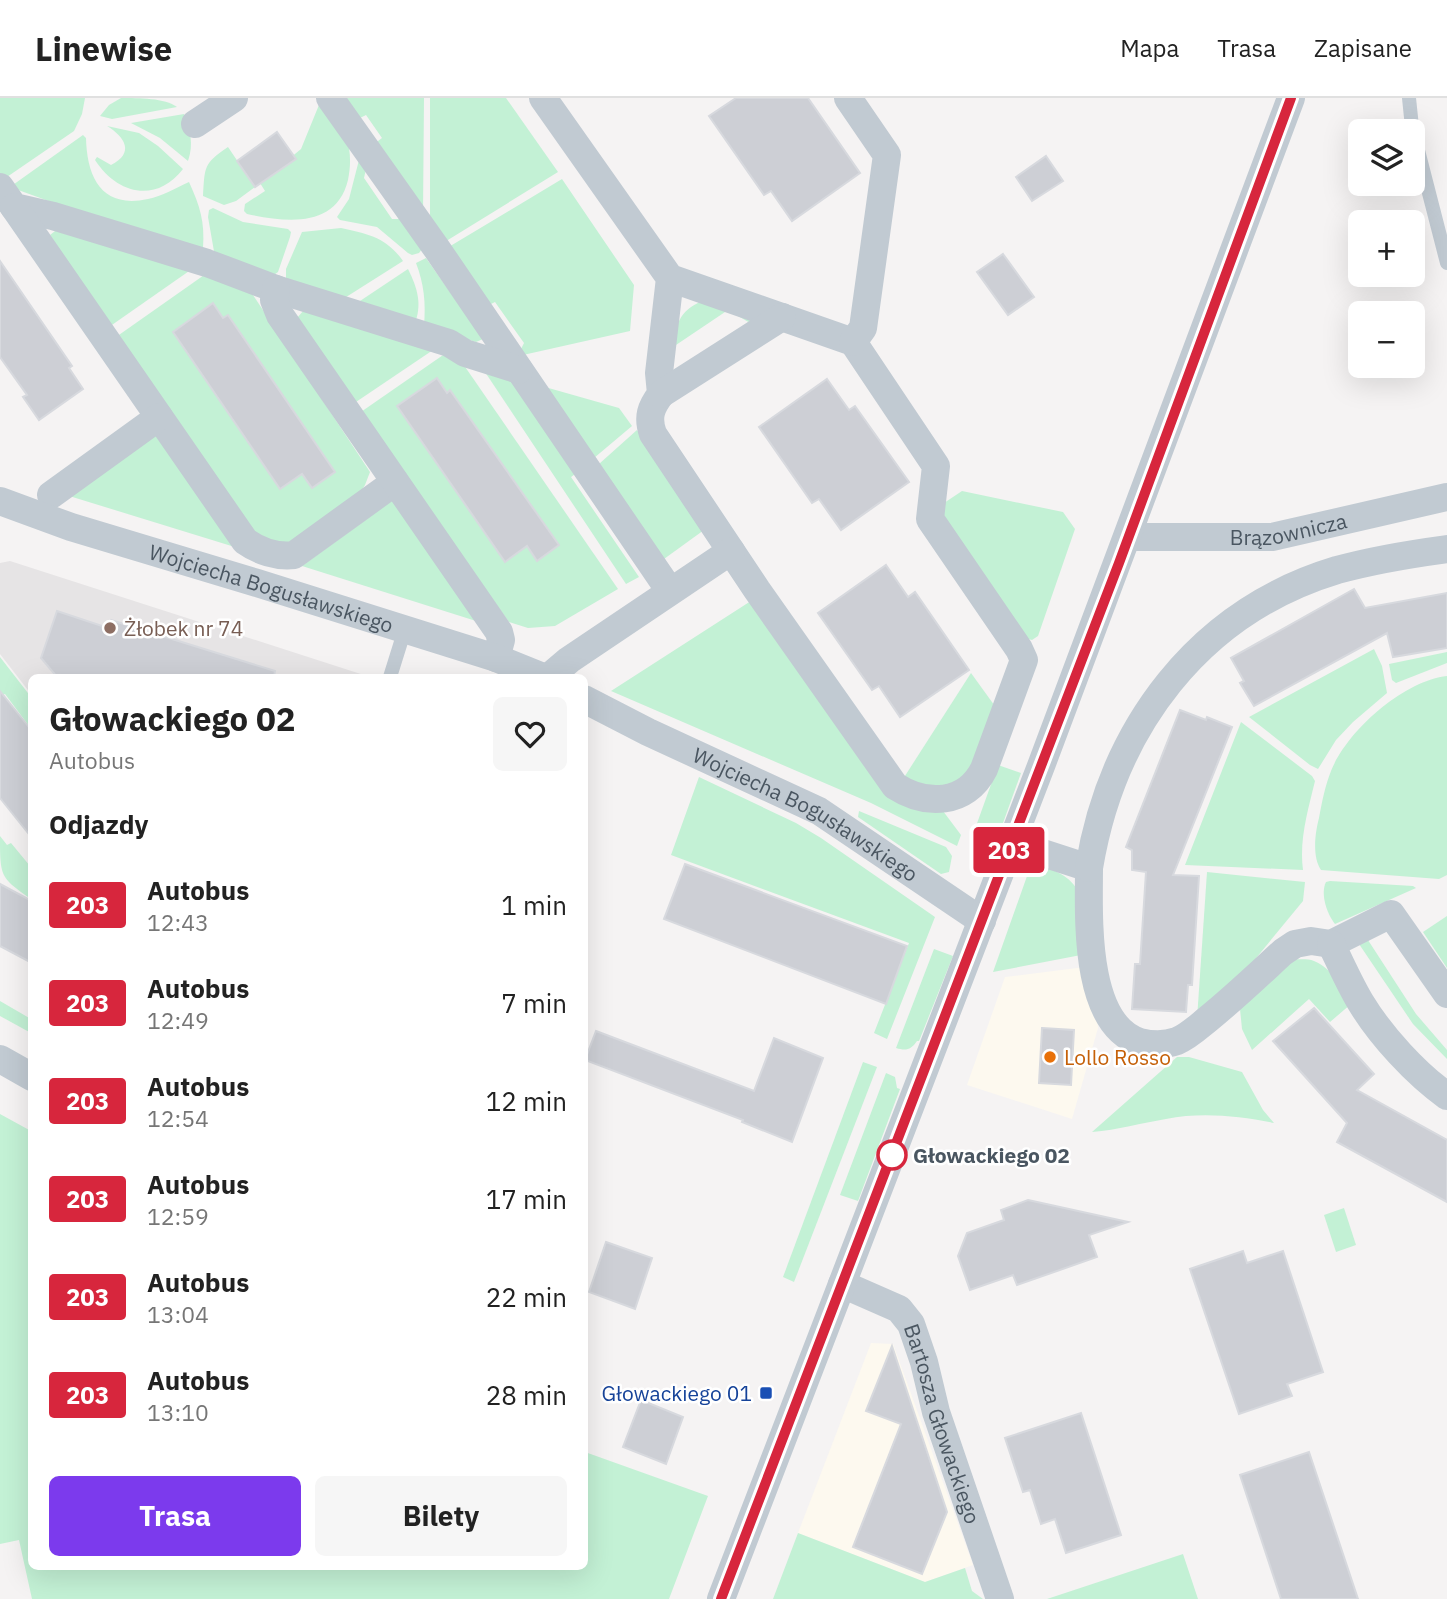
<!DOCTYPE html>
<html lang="pl">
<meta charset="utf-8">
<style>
:root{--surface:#fff;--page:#f6f6f6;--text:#222;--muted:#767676;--line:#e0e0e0;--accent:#7c3aed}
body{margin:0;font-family:"IBM Plex Sans",sans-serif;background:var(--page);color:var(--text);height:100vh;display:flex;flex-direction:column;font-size:26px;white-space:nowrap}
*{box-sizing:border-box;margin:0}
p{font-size:23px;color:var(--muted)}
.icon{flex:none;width:38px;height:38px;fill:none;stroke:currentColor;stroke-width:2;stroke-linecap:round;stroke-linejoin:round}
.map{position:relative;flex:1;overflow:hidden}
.details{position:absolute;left:28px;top:576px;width:560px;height:896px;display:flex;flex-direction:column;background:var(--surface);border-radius:10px;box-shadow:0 7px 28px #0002}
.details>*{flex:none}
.badge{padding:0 14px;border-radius:5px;font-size:24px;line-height:46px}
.controls{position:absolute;left:1348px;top:21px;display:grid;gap:14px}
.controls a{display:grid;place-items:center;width:77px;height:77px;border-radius:10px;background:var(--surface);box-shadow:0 7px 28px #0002;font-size:35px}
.map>.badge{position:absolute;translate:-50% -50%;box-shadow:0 0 0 4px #fff}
h2{padding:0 21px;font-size:26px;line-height:63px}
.round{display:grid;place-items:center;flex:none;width:74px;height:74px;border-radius:10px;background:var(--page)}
.headline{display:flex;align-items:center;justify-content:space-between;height:119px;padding:0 21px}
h1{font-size:33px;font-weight:700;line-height:52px}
.cta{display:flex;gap:14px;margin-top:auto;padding:14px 21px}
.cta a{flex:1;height:80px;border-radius:10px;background:var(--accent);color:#fff;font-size:28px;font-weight:700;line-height:80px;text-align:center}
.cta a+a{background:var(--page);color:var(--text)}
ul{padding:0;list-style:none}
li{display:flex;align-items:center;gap:21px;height:98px;padding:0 21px}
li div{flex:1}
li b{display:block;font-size:26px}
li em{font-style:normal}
li .badge{min-width:77px;font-weight:700;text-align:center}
header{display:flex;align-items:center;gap:42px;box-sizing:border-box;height:98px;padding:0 35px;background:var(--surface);border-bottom:2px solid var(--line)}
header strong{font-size:33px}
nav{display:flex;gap:38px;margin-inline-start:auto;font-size:24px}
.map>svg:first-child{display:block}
.commercial{fill:#fdf9ef}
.education{fill:#e6e4e5}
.green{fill:#c3f1d5}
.building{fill:#cdcfd5;stroke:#d7d9de;stroke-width:2}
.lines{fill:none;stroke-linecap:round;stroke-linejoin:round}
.lane{stroke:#c1cad2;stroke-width:14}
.street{stroke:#c1cad2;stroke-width:28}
.line-casing{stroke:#fff;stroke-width:16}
.line{stroke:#d7263d;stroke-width:10}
.education-dot{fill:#8d6e63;stroke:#fff;stroke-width:2.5}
.food-dot{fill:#e8710a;stroke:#fff;stroke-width:2.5}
.stop-dot{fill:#fff;stroke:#d7263d;stroke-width:3.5}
.transit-dot{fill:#1a4fb4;stroke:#fff;stroke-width:2.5}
.labels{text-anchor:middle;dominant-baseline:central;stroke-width:5;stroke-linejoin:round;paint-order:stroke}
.street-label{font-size:21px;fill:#4a5661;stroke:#fff}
.education-label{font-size:21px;fill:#785e54;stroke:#fff;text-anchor:start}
.food-label{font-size:21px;fill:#c56008;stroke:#fff;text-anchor:start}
.stop-label{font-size:21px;font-weight:bold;fill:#4a5661;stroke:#fff;text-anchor:start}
.transit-label{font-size:21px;fill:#164399;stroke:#fff;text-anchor:end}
</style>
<header>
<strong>Linewise</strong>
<nav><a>Mapa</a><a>Trasa</a><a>Zapisane</a></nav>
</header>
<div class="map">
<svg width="1447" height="1501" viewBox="0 0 1447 1501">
<rect width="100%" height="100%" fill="#f5f3f3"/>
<g class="commercial">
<path d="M1085,869L1096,909L1098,930L1072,1021L967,987L1005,879Z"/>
<path d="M871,1245L893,1246L973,1467L925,1484L798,1435Z"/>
</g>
<path class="education" d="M10,463L370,579H32L31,596L0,556V465Z"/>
<g class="green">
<path d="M0,0H85L82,16L74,33L4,81L0,75Z"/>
<path d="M121,0C139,0 165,0 177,9L112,21L100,18L109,7Z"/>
<path d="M344,0H424L423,116L374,46L382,40L366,17L356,22Z"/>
<path d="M430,0H506L558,74L443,145L430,126Z"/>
<path d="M321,2C329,14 341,26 346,39C351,53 351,67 348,82C336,131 286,124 247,116L244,113L245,106L265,93L260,85L301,51Z"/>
<path d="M184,16C190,33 194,45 188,63L160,40L131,25Z"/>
<path d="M107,28L139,35L158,48L183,71C156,106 117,96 95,62L97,59L111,67C135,55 125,39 107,28Z"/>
<path d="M83,37L86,40C87,80 102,111 148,101C162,98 176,90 189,84C200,108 205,124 203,150L197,157L10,89Z"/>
<path d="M228,49L255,89L236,103L224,107L203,98C205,69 203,66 228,49Z"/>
<path d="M359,62L366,71L364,80L392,121H400L422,151L419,155L412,157L408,155L377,129L340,122L337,119L349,101Z"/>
<path d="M562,81L634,187L630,233L523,257L520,253L524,245L495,204L487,208L447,150Z"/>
<path d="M213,110L243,124L288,131L291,134L290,139L278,174L271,179L215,159L208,119L209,112Z"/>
<path d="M59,130L192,171L109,229L50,137Z"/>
<path d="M341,130C368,136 386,139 403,163L343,201L286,182V171L302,134Z"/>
<path d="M426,160L483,241L476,244L424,228C426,205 424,186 416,165Z"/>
<path d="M408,171C417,189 423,207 414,227L360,203Z"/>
<path d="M207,175L247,188L370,374L365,387L357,400L286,446L254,438L116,239Z"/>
<path d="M702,203L751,216L750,225L728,212L673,249C676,226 679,213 702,203Z"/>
<path d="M304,212L436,250L350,308L297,220Z"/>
<path d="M446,255L459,260L618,491L555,528L528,530L509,524L358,316Z"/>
<path d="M481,268L512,278L578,374L571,379L639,479L626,486Z"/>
<path d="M545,289L619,310L632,328L594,360Z"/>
<path d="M637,332L704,432L664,461L599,366Z"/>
<path d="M158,333L238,450L66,397Z"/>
<path d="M962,393L1063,414L1075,431L1038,538L1032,542L1025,540L941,420L944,405Z"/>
<path d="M394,401L476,523L302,468Z"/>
<path d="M754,501L888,696L943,713L961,737L957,748L871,705L611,593Z"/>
<path d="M1374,551L1382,568L1387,595L1353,624L1336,642L1318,671L1310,667L1249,619Z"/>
<path d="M1447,554V565L1396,585L1392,582L1389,566Z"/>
<path d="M0,559L31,599V626L29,628L5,596L0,598Z"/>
<path d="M971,575L997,611L972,674L961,684L936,689L903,681Z"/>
<path d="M1447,578V777L1439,781L1321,772C1312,759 1315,735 1319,720C1322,704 1325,688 1331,673C1347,633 1403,583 1447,578Z"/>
<path d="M1241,624L1312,678L1315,683C1308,712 1299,742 1303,772L1185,767Z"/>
<path d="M998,667L1021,675L994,750L971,742Z"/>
<path d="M699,679L796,725L821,740L935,819L887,941L874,935L909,845L671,757Z"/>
<path d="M859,713L946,749L952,758L949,774L941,776L858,719Z"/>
<path d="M0,738L7,747L11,745L30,768L31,767V792L28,799C0,779 0,778 0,738Z"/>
<path d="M1032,764C1050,771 1068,775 1078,793L1081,857L993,874Z"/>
<path d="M1207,774L1305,784L1303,803L1238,882L1197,921Z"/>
<path d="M1330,783L1413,788L1416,790L1335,826C1327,816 1320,796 1326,784Z"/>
<path d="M1447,818V870L1423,834Z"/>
<path d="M1366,839L1416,916L1447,952V961L1413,926L1357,843Z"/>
<path d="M934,851L953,858L919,943H917C911,952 906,953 896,950Z"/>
<path d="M1291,861C1297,862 1307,860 1314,863C1332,870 1342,890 1351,906L1330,924L1309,901L1252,952L1242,931L1240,911Z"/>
<path d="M0,903L31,921V935L0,918Z"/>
<path d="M1177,959H1189L1242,974L1263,1012L1274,1025C1238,1018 1202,1014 1166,1021C1141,1025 1118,1032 1092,1034Z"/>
<path d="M863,964L877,969L794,1184L783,1179Z"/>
<path d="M886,975L895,979L897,990L900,991L858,1103L840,1097Z"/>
<path d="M0,1016L31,1033L32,1468H584L585,1354L708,1398L669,1501H32L19,1442L0,1446Z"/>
<path d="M1344,1110L1356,1147L1336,1154L1324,1117Z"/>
<path d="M798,1435L925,1484L965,1470L972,1493L983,1501H773Z"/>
<path d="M1183,1456L1198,1501H1047L1050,1500Z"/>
</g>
<g class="building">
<path d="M736,0H808L860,75L792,123L771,93L764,97L709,18Z"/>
<path d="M277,34L296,61L255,89L237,63Z"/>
<path d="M1046,58L1063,83L1032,103L1016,79Z"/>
<path d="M1003,156L1034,199L1008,217L977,174Z"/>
<path d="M0,163L72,268L69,270L83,291L39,322L23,299L27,297L0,259Z"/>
<path d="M213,205L223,220L228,217L335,374L312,390L302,376L280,391L173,234Z"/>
<path d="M437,280L447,295L450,292L559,447L537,463L527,448L505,464L397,308Z"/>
<path d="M827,281L849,312L855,308L909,384L841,432L819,401L812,405L759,329Z"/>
<path d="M886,467L908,499L915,494L969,572L900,619L879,588L872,592L818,515Z"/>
<path d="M1354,491L1365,510L1447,495V550L1393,559L1387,535L1254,608L1240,585L1244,583L1231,560Z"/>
<path d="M57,513L108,530L111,522L275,573L274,579H57L41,560Z"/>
<path d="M0,593L32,633V740L0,700Z"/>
<path d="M1180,612L1206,622L1207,619L1232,629L1173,777L1199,778L1192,887H1188L1186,914L1132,911L1135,866H1140L1146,774L1132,772V752L1126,749Z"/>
<path d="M685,766L907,848L886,906L664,821Z"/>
<path d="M0,786L32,803V865L0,848Z"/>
<path d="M1314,910L1374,976L1357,992L1447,1042V1104L1337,1044L1347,1025L1273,943Z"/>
<path d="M1042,930L1074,932L1071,987L1039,985Z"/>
<path d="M596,933L754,993L774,940L823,960L792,1044L742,1024L743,1022L585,962Z"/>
<path d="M1028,1102L1128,1124L1089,1137L1097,1159L1017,1187L1013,1177L970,1192L958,1158L967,1135L1004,1122L1001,1112Z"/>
<path d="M606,1144L652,1160L635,1211L589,1194Z"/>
<path d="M1243,1153L1247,1165L1283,1153L1323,1274L1287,1286L1292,1298L1239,1316L1190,1171Z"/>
<path d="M892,1248L947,1414L922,1476L853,1449L901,1326L866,1313Z"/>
<path d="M641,1302L683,1319L666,1366L623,1349Z"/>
<path d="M1081,1315L1121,1437L1066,1455L1055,1421L1041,1426L1030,1392L1023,1394L1005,1340Z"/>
<path d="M1309,1354L1358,1501H1281L1240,1377Z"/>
</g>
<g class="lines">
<g class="lane">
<path d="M1409,0L1412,29L1447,165"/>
<path d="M390,579L405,531"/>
</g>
<g class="street">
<path d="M330,0L437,151L670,493"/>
<path d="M543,0L670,180L659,275L661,296C651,309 647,319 653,336L757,492L895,688C926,708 966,707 984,671L1024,562L1019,551L930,421L936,368L853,244L670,180"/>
<path d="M848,0L887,57L863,230L853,244"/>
<path d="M195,26L234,0"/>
<path d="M0,89L14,109L53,118L207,165L276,191L449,245L465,255L519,272"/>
<path d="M14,109L245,443C259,453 277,459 294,457L395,384"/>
<path d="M276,191L274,202L280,217L499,534L501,542L496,560"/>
<path d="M661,296L782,219"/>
<path d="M51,397L159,319"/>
<path id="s1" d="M0,403L71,429L257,485L496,560L543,579"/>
<path id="s2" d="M1128,439H1272L1447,399"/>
<path d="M549,579L569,562L731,453"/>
<path id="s3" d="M584,601L648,634L819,713L982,823"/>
<path d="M1012,745L1089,770C1089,817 1083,926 1140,944C1152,947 1166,947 1177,943C1189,938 1198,929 1208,921C1234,900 1258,877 1283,854L1295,846L1311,843L1331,846L1391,816L1447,896"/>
<path d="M1089,770C1112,630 1198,514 1337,472C1373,462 1410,456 1447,451"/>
<path d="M1331,846C1341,866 1350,887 1361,905C1381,938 1416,976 1447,998"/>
<path d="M0,961L32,979"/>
<path id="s4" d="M842,1186L899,1211L911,1226L924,1264L936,1314L1000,1501"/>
<path d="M721,1501L1041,668L1291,0"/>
</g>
</g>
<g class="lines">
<defs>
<path id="line" d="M721,1501L1119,465L1291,0"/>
</defs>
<use href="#line" class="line-casing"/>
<use href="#line" class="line"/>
</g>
<circle class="education-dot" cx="110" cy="530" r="7"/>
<circle class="food-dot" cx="1050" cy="959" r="7"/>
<circle class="stop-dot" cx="892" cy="1057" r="14"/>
<rect class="transit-dot" x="759" y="1288" width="14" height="14" rx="3.5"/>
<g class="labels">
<g class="street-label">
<text stroke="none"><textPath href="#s2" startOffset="161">Brązownicza</textPath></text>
<text stroke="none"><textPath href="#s1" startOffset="285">Wojciecha Bogusławskiego</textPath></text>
<text stroke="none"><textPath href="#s3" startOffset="250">Wojciecha Bogusławskiego</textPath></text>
<text stroke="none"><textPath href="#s4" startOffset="186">Bartosza Głowackiego</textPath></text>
</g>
<g class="education-label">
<text x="124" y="530">Żłobek nr 74</text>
</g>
<g class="food-label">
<text x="1064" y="959">Lollo Rosso</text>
</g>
<g class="stop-label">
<text x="913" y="1057">Głowackiego 02</text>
</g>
<g class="transit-label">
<text x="752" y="1295">Głowackiego 01</text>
</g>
</g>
</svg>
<div class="controls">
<a><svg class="icon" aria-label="layers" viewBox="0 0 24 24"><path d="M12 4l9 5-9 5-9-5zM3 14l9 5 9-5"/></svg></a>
<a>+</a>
<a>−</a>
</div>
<b class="badge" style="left:1009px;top:752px;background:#d7263d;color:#fff">203</b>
<section class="details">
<div class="headline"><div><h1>Głowackiego 02</h1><p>Autobus</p></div><a class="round"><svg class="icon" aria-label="heart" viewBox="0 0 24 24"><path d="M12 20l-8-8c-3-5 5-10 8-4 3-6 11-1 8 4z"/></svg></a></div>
<h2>Odjazdy</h2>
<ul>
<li><span class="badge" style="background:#d7263d;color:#fff">203</span><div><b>Autobus</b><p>12:43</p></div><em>1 min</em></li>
<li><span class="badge" style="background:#d7263d;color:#fff">203</span><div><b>Autobus</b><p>12:49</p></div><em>7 min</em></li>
<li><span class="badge" style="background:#d7263d;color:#fff">203</span><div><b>Autobus</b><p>12:54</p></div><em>12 min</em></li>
<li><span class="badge" style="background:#d7263d;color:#fff">203</span><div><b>Autobus</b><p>12:59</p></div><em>17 min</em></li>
<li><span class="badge" style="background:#d7263d;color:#fff">203</span><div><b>Autobus</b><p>13:04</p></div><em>22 min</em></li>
<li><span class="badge" style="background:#d7263d;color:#fff">203</span><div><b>Autobus</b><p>13:10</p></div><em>28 min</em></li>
</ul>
<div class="cta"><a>Trasa</a><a>Bilety</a></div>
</section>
</div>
